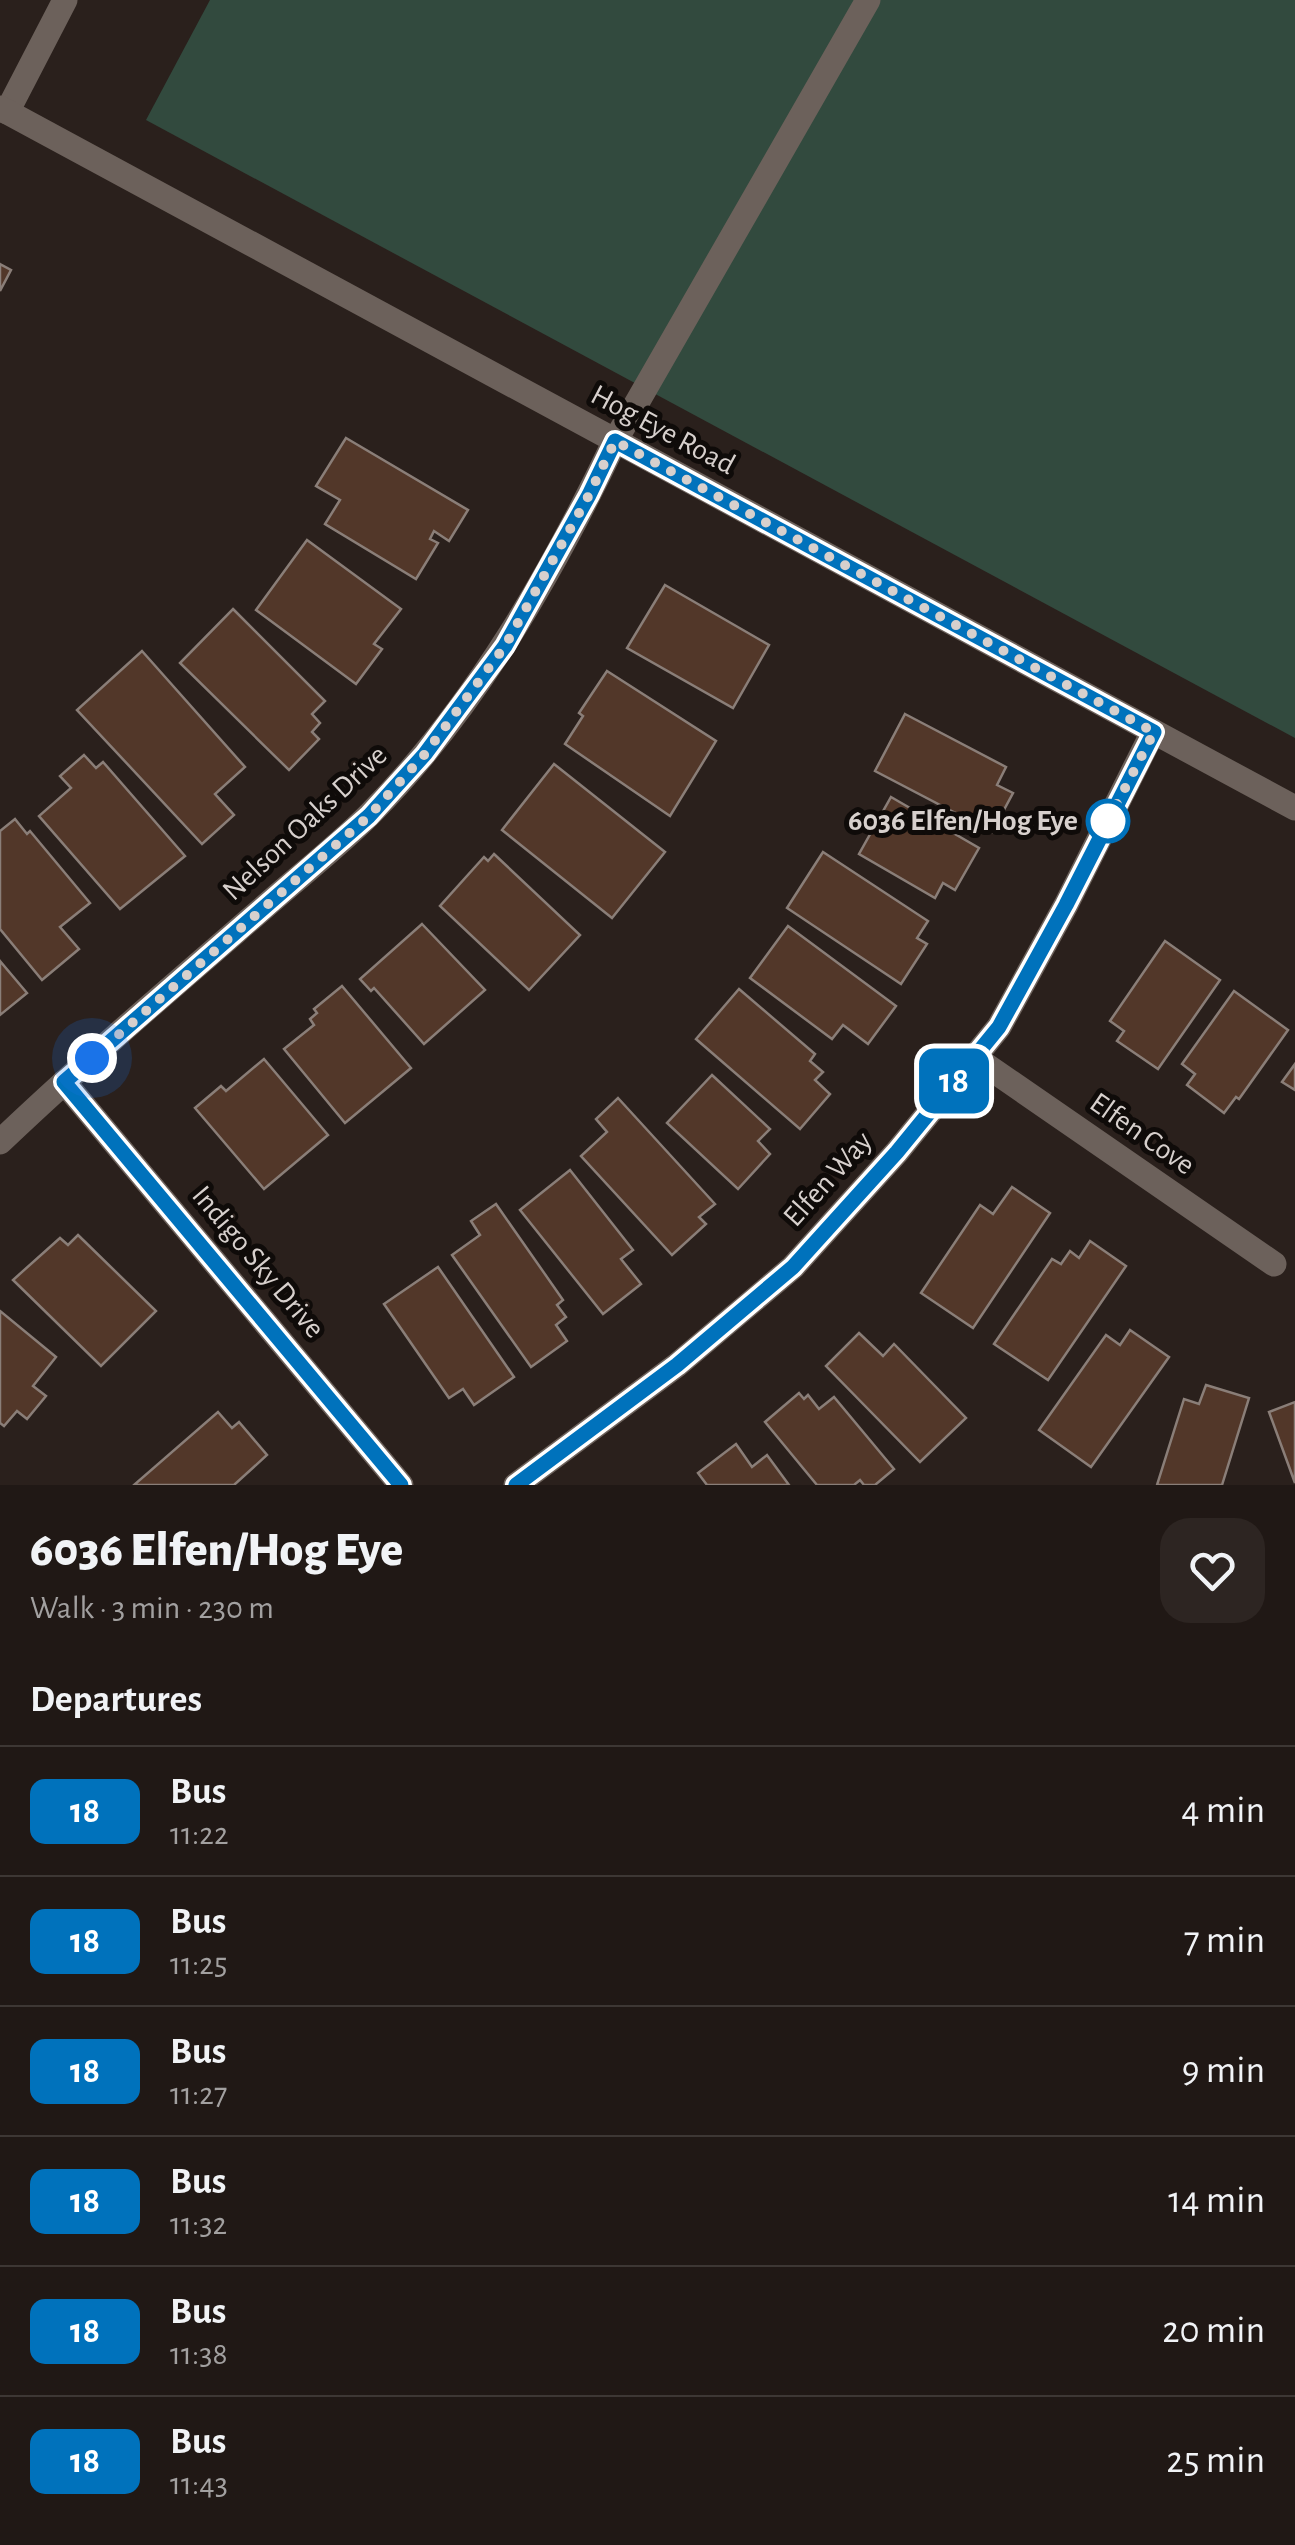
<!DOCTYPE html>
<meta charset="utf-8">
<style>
:root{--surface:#201815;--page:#2d2522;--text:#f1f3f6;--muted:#a2a0a0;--line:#3d3734}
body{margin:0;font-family:"Alegreya Sans",sans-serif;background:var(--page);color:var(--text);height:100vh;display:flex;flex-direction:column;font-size:38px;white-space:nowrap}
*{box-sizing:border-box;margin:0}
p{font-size:32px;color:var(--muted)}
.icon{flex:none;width:55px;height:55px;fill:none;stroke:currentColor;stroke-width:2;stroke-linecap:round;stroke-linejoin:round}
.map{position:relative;height:1485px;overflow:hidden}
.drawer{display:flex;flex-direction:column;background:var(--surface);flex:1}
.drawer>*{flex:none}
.badge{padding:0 20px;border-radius:15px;font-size:35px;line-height:65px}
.you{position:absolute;width:50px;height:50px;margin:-25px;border:8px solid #fff;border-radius:50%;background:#1a73e8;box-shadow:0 0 0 15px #1a73e833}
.map>.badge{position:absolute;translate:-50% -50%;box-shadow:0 0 0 5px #fff}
h2{padding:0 30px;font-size:38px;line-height:90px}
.round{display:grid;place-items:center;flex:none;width:105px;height:105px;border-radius:30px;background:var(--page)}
.summary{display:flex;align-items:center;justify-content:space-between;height:170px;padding:0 30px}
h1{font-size:48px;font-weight:800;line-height:75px}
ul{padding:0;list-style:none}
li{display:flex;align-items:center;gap:30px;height:130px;padding:0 30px;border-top:2px solid var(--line)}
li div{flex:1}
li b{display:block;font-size:38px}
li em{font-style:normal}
li .badge{min-width:110px;font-weight:700;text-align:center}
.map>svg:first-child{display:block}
.green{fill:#324a3e}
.building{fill:#523729;stroke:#8a7e78;stroke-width:2.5}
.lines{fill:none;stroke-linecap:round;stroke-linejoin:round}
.service{stroke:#6c615b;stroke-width:25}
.minor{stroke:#6c615b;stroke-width:25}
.tertiary{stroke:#6c615b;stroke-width:25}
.line-casing{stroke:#fff;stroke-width:22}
.line{stroke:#0072bc;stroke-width:15}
.walk{stroke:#d7d0cd;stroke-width:10;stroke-dasharray:0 18}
.stop-dot{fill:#fff;stroke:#0072bc;stroke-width:5}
.labels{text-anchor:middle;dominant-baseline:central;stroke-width:10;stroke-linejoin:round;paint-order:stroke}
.street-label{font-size:30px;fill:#d7d0cd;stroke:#0f0b09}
.stop-label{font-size:30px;font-weight:bold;fill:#d7d0cd;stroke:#0f0b09;text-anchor:end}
</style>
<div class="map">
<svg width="1295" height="1485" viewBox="0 0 1295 1485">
<rect width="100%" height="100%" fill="#2a201c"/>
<path class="green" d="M210,0H1295V738L146,120Z"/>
<g class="building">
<path d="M0,264L11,270L0,291Z"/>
<path d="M346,438L468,510L449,541L434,531L430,539L438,543L416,579L325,524L340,500L316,486Z"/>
<path d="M307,540L401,609L374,644L382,649L356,684L256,610Z"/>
<path d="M665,585L769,645L733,708L627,648Z"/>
<path d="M233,609L325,701L312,714L320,723L312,732L319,739L289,770L180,663Z"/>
<path d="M142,651L245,767L215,794L234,815L202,844L77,710Z"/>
<path d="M607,671L716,741L670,816L565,744L583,716L579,713Z"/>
<path d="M905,714L1006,767L997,785L1013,793L992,832L875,771Z"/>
<path d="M84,755L96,768L103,762L185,856L120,909L39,816L71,788L60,776Z"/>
<path d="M554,764L665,852L612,918L502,830Z"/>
<path d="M891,797L979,848L955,890L943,883L935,898L859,854Z"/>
<path d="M15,819L27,834L30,831L90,903L60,927L79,949L42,980L0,929V831Z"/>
<path d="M823,852L928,921L917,938L927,944L901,984L787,908Z"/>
<path d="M494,854L580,935L529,990L440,906L484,857L488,861Z"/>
<path d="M422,924L485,990L424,1044L374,988L371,991L360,979Z"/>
<path d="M788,926L896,1006L868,1044L843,1025L832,1039L750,978Z"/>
<path d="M1165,941L1220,980L1158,1069L1117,1041L1124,1031L1110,1021Z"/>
<path d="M0,961L27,993L0,1015Z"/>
<path d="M342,986L411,1068L345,1123L284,1049L314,1025L310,1019L317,1013L314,1009Z"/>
<path d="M739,989L815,1054L810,1061L823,1072L815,1080L830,1094L800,1129L696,1039Z"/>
<path d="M1234,991L1288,1030L1239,1099L1236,1097L1224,1113L1187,1085L1195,1074L1182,1064Z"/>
<path d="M264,1059L328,1135L264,1189L195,1108L221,1086L226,1091Z"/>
<path d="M1295,1064V1090L1282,1082Z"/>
<path d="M712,1075L770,1129L758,1141L770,1154L738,1189L667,1123Z"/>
<path d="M618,1098L715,1204L699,1217L706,1224L672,1255L581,1156L607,1132L596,1119Z"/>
<path d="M570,1170L633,1250L621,1259L641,1284L603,1314L520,1210Z"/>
<path d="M1012,1187L1050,1213L973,1328L921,1293L980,1205L993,1214Z"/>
<path d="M496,1204L563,1300L557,1305L566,1317L556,1325L567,1341L531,1367L452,1255L480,1235L471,1221Z"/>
<path d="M78,1235L156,1311L101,1366L13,1280L60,1238L68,1245Z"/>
<path d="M1090,1241L1126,1266L1048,1380L994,1344L1052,1259L1061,1264L1070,1251L1079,1258Z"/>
<path d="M438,1267L514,1377L474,1405L463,1389L449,1398L384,1304Z"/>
<path d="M0,1311L56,1357L33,1386L46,1396L27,1419L17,1411L4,1426L0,1423Z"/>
<path d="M1130,1330L1169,1357L1091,1467L1039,1430L1106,1335L1120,1345Z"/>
<path d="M859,1333L883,1356L894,1344L966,1418L920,1462L826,1366Z"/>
<path d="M1206,1385L1249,1398L1222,1485H1157L1184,1399L1199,1404Z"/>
<path d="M799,1393L804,1399L808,1395L819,1409L834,1397L894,1469L875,1485H864L860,1480L854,1485H817L765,1422Z"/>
<path d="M1295,1402V1483L1269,1412Z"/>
<path d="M218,1412L232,1428L239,1422L267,1455L234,1485H134Z"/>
<path d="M736,1444L752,1467L767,1455L789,1485H707L698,1473Z"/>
</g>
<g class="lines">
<g class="service">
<path d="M7,112L65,0"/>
<path d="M615,441L868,0"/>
</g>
<g class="minor">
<path d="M974,1057L1274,1264"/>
<path d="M64,1082L401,1485"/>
<path d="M0,1142C84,1062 173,986 261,910C297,878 336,848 370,814C475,708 551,575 615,441"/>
<path d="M516,1485L677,1365L793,1267L897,1152L999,1027L1066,905L1153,732"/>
</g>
<path class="tertiary" d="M0,108L1295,808"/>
</g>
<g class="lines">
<defs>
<path id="line" d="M401,1485L64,1082L369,816L425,754L505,646L589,495L615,441L1154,732L1066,905L999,1027L897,1152L793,1267L677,1365L516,1485"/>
</defs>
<use href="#line" class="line-casing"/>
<use href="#line" class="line"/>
<path class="walk" d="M92,1058L369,816L425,754L505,646L589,495L615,441L1154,732L1108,821"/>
</g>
<circle class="stop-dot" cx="1108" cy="821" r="20"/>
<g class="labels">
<g class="street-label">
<text transform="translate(663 430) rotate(28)">Hog Eye Road</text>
<text transform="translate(305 823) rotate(-43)">Nelson Oaks Drive</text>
<text transform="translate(1142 1134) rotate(35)">Elfen Cove</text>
<text transform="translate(828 1179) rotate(-48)">Elfen Way</text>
<text transform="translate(258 1262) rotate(50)">Indigo Sky Drive</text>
</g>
<g class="stop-label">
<text x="1078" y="821">6036 Elfen/Hog Eye</text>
</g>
</g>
</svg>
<div class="you" style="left:92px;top:1058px"></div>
<b class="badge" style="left:954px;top:1081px;background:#0072bc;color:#fff">18</b>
</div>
<section class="drawer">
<div class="summary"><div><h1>6036 Elfen/Hog Eye</h1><p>Walk · 3 min · 230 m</p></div><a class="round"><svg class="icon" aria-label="heart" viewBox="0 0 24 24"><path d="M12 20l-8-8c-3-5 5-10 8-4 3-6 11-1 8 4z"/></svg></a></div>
<h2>Departures</h2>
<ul>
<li><span class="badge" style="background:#0072bc;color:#fff">18</span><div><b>Bus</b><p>11:22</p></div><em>4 min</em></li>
<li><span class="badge" style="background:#0072bc;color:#fff">18</span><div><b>Bus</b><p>11:25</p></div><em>7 min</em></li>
<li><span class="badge" style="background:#0072bc;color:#fff">18</span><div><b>Bus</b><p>11:27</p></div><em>9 min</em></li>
<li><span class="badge" style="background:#0072bc;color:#fff">18</span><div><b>Bus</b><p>11:32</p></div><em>14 min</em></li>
<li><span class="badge" style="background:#0072bc;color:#fff">18</span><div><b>Bus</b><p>11:38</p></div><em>20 min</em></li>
<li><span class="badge" style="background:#0072bc;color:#fff">18</span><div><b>Bus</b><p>11:43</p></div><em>25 min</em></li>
</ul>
</section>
